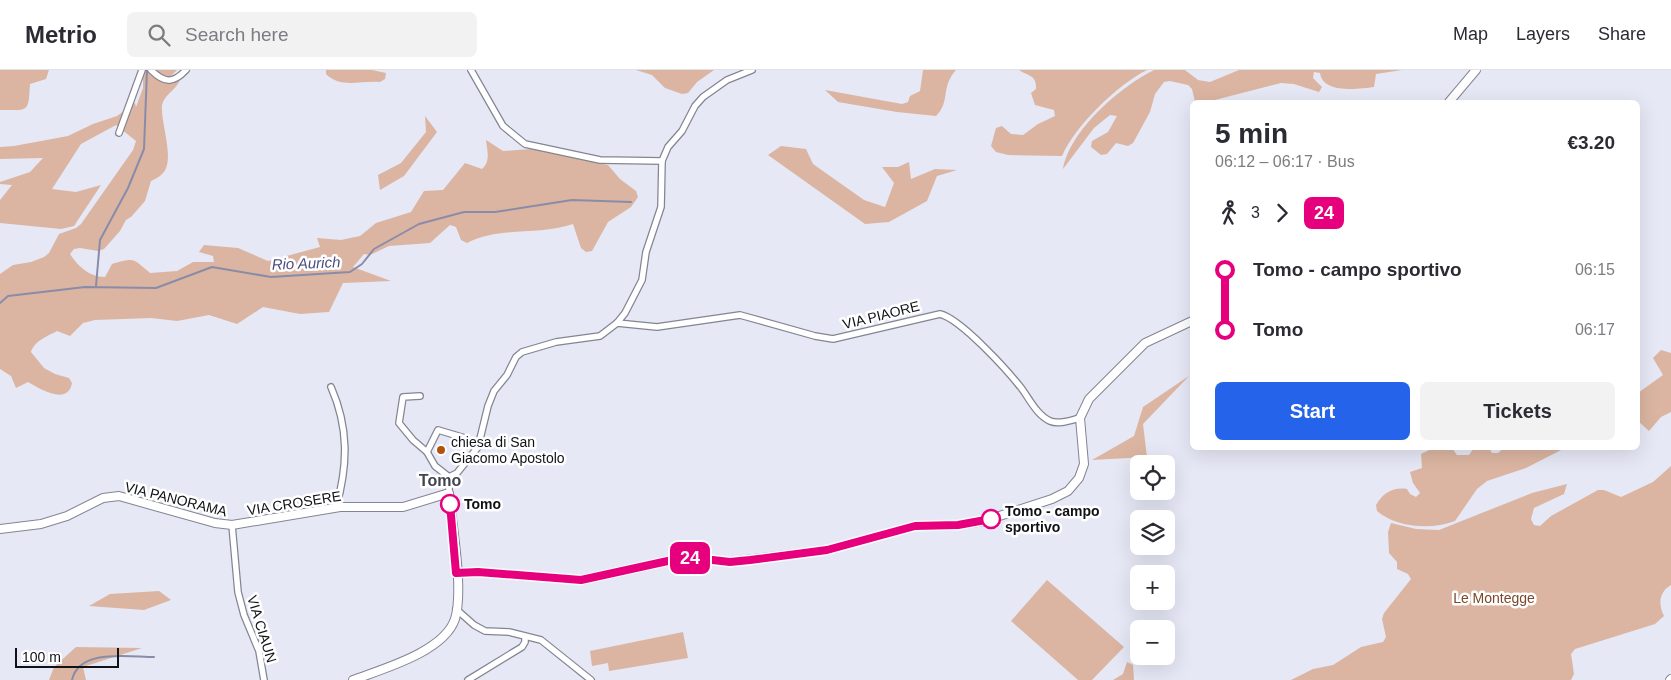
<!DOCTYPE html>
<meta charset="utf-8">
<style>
:root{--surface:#fff;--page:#f2f2f3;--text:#2b2b33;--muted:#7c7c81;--line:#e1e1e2;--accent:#2563eb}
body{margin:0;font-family:Helvetica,sans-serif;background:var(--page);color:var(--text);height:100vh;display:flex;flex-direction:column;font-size:19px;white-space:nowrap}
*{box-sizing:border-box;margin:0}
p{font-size:16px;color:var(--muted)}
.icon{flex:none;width:28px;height:28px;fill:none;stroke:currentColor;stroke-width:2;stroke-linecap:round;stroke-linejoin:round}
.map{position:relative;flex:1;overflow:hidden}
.sheet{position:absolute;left:1190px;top:30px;width:450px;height:350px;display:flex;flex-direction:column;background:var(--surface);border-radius:8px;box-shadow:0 5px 20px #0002}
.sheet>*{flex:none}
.badge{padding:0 10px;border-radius:8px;font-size:18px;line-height:32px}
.tools{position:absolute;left:1130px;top:385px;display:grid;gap:10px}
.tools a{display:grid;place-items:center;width:45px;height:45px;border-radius:8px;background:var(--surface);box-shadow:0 5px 20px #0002;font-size:25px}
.scale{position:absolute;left:15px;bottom:12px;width:104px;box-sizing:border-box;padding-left:5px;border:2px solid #111217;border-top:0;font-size:14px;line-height:18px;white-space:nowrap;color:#111217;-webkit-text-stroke:4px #fff;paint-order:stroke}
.map>.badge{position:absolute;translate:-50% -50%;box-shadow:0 0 0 2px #fff}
.legs{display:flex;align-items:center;gap:8px;height:55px;padding:0 25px;font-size:16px}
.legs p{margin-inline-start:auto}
.summary{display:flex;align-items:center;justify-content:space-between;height:85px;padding:0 25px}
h1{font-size:28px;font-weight:700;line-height:38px}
.primary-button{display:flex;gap:10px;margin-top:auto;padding:10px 25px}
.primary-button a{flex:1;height:58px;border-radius:8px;background:var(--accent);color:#fff;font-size:20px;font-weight:700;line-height:58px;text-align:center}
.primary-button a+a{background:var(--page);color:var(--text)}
ul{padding:0 25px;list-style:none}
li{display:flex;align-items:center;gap:18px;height:60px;font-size:19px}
li i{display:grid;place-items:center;width:8px;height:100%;margin:0 6px;background:currentColor}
li i::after{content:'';width:12px;height:12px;margin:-6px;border:4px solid;border-radius:50%;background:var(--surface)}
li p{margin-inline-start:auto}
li:first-child i{background:linear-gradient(#0000 50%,currentColor 0)}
li:last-child i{background:linear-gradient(currentColor 50%,#0000 0)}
header{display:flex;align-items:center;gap:30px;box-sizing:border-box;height:70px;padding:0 25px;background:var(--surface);border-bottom:1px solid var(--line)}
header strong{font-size:24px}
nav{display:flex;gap:28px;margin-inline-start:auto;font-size:18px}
.search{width:350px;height:45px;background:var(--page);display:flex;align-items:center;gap:12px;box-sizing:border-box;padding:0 18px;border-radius:8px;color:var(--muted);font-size:19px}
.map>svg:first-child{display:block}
.green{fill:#dbb5a1}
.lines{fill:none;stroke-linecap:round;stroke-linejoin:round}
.stream{stroke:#898ca9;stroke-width:2}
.street-casing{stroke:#838592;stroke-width:8}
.secondary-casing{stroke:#838592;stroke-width:10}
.street{stroke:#fff;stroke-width:5.5}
.secondary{stroke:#fff;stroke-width:8}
.line-1-casing{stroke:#fff;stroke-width:11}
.line-1{stroke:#e6007e;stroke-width:8}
.poi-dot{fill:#b3520e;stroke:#fff;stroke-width:2}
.stop-1-dot{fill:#fff;stroke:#e6007e;stroke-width:2.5}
.labels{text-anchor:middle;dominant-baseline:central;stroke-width:5;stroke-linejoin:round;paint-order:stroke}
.street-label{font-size:14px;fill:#111217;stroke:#fff}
.poi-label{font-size:14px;fill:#111217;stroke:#fff;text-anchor:start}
.stop-label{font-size:14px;font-weight:bold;fill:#111217;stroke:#fff;text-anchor:start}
.park-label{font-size:14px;fill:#7c472a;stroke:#fff}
.water-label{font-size:15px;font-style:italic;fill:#4b4e81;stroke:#fff}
.quarter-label{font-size:16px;font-weight:bold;fill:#424450;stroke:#fff}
</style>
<header>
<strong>Metrio</strong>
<div class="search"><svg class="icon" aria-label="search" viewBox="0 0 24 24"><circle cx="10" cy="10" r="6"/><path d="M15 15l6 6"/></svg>Search here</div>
<nav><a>Map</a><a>Layers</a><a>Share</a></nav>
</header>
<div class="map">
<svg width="1671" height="610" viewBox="0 0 1671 610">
<rect width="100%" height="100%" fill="#e6e8f6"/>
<g class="green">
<path d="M0,0H49L46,9L30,14C28,43 30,40 0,40Z"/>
<path d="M143,0H177L168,9L175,12L180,10C176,20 164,25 162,35C160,53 177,93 161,105C158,108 154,109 151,111L145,131L131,147L126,150L120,161L104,179L98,181L80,178L74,179L70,184C78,196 89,207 105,207L112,194C136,187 133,189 150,203L177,201L193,192H214L213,186L199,182L204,175L238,178L268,191L320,177L317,168L341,170L360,166L376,153L411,142L424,121L443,120L465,93L482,99C491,91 487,80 486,70L503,81L531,79L608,95L620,109L636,121L638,127L631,137L608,152L592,181L586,182L581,178L573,154C539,166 500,156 467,173L461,170L456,157L450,155L430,173L389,176L370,185L364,184L353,197L391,211L343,213L329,242L300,244L263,237L237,254L209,245L177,251L151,248L95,250L83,253L70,266L57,261C48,266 34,271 31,282L44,298L55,304L69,308L72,313C68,336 40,319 28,312L16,318L11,306L0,299V204L13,195L31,192L44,187L49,183L59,164L76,158L81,154L133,80L136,71L116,55L81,74L52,119L76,122L101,115L74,156L61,159L0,153V130L12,115L0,114V112L30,102L43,88L0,89V77L14,76L68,66L93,54L117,46L135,33L136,37L143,18Z"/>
<path d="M326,0H372L386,3L385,9L380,12C361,10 341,19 326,4Z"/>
<path d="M636,0H714L697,12L688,23L682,24L665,18L652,5Z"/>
<path d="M923,0H956C940,18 951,31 936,46L897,42L838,32L825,20L902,34L908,32L910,26L920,21Z"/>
<path d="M1019,0H1147C1117,15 1075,56 1062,86L1008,85L996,82L991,76L996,58L1002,56L1011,64L1023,65L1038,54L1055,46L1054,40L1035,35L1031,23L1036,19C1037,5 1028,6 1019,0Z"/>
<path d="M1154,0H1185L1198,10L1210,12L1239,0H1402L1376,4L1374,17C1358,19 1323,24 1320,3L1314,2L1313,8L1322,17L1319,22L1294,14L1281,13L1207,32H1195L1192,19L1188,15L1170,11L1164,12L1155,24L1150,42L1133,73L1128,76L1116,73L1107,84L1101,85L1091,77L1092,71L1108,62L1117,46L1110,45L1094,58L1063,99C1070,60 1120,17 1154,0Z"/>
<path d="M425,46L437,62L404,106L380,120L378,105L401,93L426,62Z"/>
<path d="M781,76L806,79L813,94L864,130L885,137L894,113L882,97H898L909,92L911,109L935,99L957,100L937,106L927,131L889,152L865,154L768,85Z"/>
<path d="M1661,280L1671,283V342L1661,347L1649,361L1638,351V323L1663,305L1653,288Z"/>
<path d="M1189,306L1143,354L1147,387L1092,390L1134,366L1143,337Z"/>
<path d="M1433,378H1452L1457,385H1469L1474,378H1489L1492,383H1498L1504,378H1565L1526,398L1487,411L1477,419L1455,451C1431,460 1397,458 1377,441L1376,435C1383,423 1393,417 1407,419L1410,424L1416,427L1420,423L1413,413L1410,402L1422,398L1421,384Z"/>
<path d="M1671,396V515C1659,522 1658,534 1664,546L1655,554L1575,579L1571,584L1574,604L1571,610H1291L1313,599L1333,595L1361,577L1383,572L1386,567L1382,549L1384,543L1411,509L1408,504L1397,499V492L1389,483L1388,462L1391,453L1416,459L1439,460L1532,423L1567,414L1564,424L1534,438L1531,449L1534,455L1540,456L1551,446L1598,420H1604L1621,427L1653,412Z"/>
<path d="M1047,510L1124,577L1092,610H1078L1011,551Z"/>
<path d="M159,521L171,530L144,540L89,536L110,524Z"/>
<path d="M683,562L688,588L609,601L608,593L592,596L590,581Z"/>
<path d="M76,577L142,578L83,597L86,610H49L54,597Z"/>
<path d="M1127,592L1133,595L1134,610H1113L1123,604Z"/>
</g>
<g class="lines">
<g class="stream">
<path d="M96,216L100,170L128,118L144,79L147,0"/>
<path d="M0,233L8,226L85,217L156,218L212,197L271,207L350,202L362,194L374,179L419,154L464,142H495L572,130L631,132"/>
<path d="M72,610C79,578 129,587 154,587"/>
</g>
<defs>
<g id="street">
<path d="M151,0C164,13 173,14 186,0"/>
<path d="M471,0L503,56L525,74L600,90L662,91"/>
<path d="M119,63L142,0"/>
<path d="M617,253L657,257L740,245L815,266L833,269L940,244C961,249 1008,301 1022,319C1030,330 1037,345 1050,351C1059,355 1071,350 1080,348"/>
<path d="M331,317C349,358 348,395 336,438"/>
<path d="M420,326L403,327L399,353L413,370L427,382"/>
<path d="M449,407L457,403L478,377L488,336L494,321L507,305L516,287L522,282L556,272L600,266L617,253L625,243L642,210L646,182L661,137L662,91L668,77L682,61L695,36L703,27L727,10L752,0"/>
<path d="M449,407L435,396L427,382L438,360L465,368L478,377"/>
<path d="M449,407V423"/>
<path d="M232,455L238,522L244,545L259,581L264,610"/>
<path d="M456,539L474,555L485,561L509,562L541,570L591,610"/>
<path d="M468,610L522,577L525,572V568"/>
</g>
<g id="secondary">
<path d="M1449,32L1476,0"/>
<path d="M0,459L41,454L67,446L103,428L119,426L215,453L232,455L340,437H403L449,423C452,455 464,520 455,549C444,582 382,599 353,610"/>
<path d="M457,503L478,502L581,510L686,487L730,492L827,480L915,456L958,455L984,451L1052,429L1068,421L1079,408L1084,394L1080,348L1089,329L1145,273L1192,251"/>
<path d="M1670,610L1671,609"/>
</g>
</defs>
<use href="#street" class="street-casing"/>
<use href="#secondary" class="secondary-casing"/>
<use href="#street" class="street"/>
<use href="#secondary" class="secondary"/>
</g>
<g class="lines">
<defs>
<path id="line-1" d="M450,434L456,503L478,502L581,510L686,487L730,492L750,490L827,480L915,456L958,455L991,449"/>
</defs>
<use href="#line-1" class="line-1-casing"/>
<use href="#line-1" class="line-1"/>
</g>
<circle class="poi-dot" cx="441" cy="380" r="5"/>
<g class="stop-1-dot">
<circle cx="450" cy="434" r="9"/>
<circle cx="991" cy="449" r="9"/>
</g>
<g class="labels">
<g class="street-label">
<text transform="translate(881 245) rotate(-14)">VIA PIAORE</text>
<text transform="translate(176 429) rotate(14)">VIA PANORAMA</text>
<text transform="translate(294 433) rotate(-9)">VIA CROSERE</text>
<text transform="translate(262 559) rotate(73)">VIA CIAUN</text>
</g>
<g class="poi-label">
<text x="451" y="372">chiesa di San<tspan x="451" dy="16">Giacomo Apostolo</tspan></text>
</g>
<g class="stop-label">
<text x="464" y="434">Tomo</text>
<text x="1005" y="441">Tomo - campo<tspan x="1005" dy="16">sportivo</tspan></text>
</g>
<g class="park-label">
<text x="1494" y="528">Le Montegge</text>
</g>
<g class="water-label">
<text transform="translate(306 193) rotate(-2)">Rio Aurich</text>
</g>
<g class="quarter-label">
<text x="440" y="410">Tomo</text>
</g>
</g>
</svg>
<div class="tools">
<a><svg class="icon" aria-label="locate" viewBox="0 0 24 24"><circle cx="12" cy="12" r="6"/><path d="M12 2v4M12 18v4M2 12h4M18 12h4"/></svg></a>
<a><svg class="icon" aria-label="layers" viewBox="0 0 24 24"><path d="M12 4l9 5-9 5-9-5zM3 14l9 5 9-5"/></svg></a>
<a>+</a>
<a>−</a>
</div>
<div class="scale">100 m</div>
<b class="badge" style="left:690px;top:488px;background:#e6007e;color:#fff">24</b>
<section class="sheet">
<div class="summary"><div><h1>5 min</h1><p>06:12 – 06:17 · Bus</p></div><b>€3.20</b></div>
<div class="legs"><svg class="icon" aria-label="walk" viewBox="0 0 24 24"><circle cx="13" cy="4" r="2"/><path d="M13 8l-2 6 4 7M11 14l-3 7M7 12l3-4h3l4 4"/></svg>3<svg class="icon" aria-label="forward" viewBox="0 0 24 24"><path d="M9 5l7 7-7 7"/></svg><b class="badge" style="background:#e6007e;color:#fff">24</b></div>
<ul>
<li><i style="color:#e6007e"></i><b>Tomo - campo sportivo</b><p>06:15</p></li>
<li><i style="color:#e6007e"></i><b>Tomo</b><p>06:17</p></li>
</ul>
<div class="primary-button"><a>Start</a><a>Tickets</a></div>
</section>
</div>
